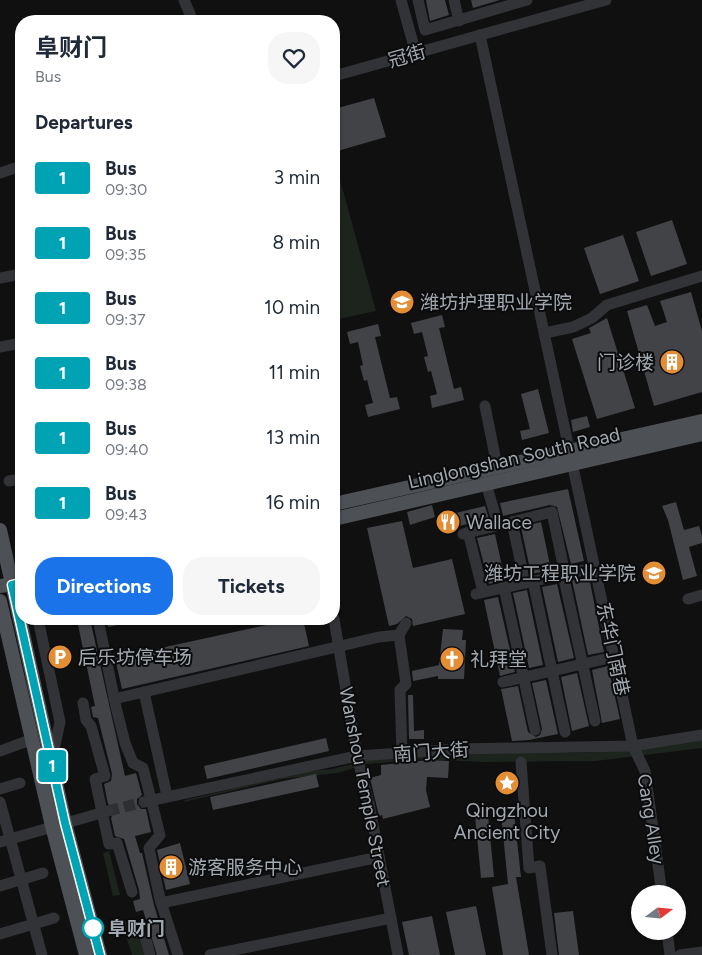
<!DOCTYPE html>
<meta charset="utf-8">
<style>
:root{--surface:#fff;--page:#f6f6f7;--text:#1f2937;--muted:#747a83;--accent:#1a73e8}
body{margin:0;font-family:Figtree,"Noto Sans SC",sans-serif;background:var(--page);color:var(--text);height:100vh;display:flex;flex-direction:column;font-size:19px;white-space:nowrap}
*{box-sizing:border-box;margin:0}
p{font-size:16px;color:var(--muted)}
.icon{flex:none;width:28px;height:28px;fill:none;stroke:currentColor;stroke-width:2;stroke-linecap:round;stroke-linejoin:round}
.map{position:relative;flex:1;overflow:hidden}
.drawer{position:absolute;left:15px;top:15px;width:325px;height:610px;display:flex;flex-direction:column;background:var(--surface);border-radius:20px;box-shadow:0 1px 4px #0004}
.drawer>*{flex:none}
.badge{padding:0 10px;border-radius:4px;font-size:18px;line-height:32px}
.needle{width:32px;rotate:74deg}
.buttons{position:absolute;left:631px;top:885px;display:grid;gap:10px}
.buttons a{display:grid;place-items:center;width:55px;height:55px;border-radius:50%;background:var(--surface);box-shadow:0 1px 4px #0004;font-size:25px}
.map>.badge{position:absolute;translate:-50% -50%;box-shadow:0 0 0 2px #fff}
h2{padding:0 20px;font-size:19px;line-height:45px}
.round{display:grid;place-items:center;flex:none;width:52px;height:52px;border-radius:20px;background:var(--page)}
.summary{display:flex;align-items:center;justify-content:space-between;height:85px;padding:0 20px}
h1{font-size:24px;font-weight:700;line-height:38px}
.primary-button{display:flex;gap:10px;margin-top:auto;padding:10px 20px}
.primary-button a{flex:1;height:58px;border-radius:20px;background:var(--accent);color:#fff;font-size:20px;font-weight:700;line-height:58px;text-align:center}
.primary-button a+a{background:var(--page);color:var(--text)}
ul{padding:0;list-style:none}
li{display:flex;align-items:center;gap:15px;height:65px;padding:0 20px}
li div{flex:1}
li b{display:block;font-size:19px}
li em{font-style:normal}
li .badge{min-width:55px;font-weight:700;text-align:center}
.map>svg:first-child{display:block}
.green{fill:#1d231d}
.building{fill:#414347}
.lines{fill:none;stroke-linecap:round;stroke-linejoin:round}
.minor-tunnel{stroke:#2d2f31;stroke-width:11;stroke-dasharray:11 5.5;stroke-linecap:butt}
.minor{stroke:#313336;stroke-width:11}
.major{stroke:#4d5055;stroke-width:14}
.line-casing{stroke:#fff;stroke-width:11}
.line{stroke:#00a3b4;stroke-width:8}
.stop-dot{fill:#fff;stroke:#00a3b4;stroke-width:2.5}
.labels{text-anchor:middle;dominant-baseline:central;stroke-width:4;stroke-linejoin:round;paint-order:stroke}
.street-label{font-size:19px;fill:#a2a9b1;stroke:#0b0b0c}
.poi-label{font-size:19px;fill:#a2a9b1;stroke:#0b0b0c;text-anchor:start}
.stop-label{font-size:19px;font-weight:bold;fill:#a2a9b1;stroke:#0b0b0c;text-anchor:start}
</style>
<div class="map">
<svg width="702" height="955" viewBox="0 0 702 955">
<rect width="100%" height="100%" fill="#101011"/>
<g class="green">
<path d="M334,165H336L376,311L334,320Z"/>
<path d="M702,740V748L596,761L482,762L424,759L391,762L367,764L338,773L282,779L184,802L185,800L302,772L332,769L373,759L464,752L580,753L641,750Z"/>
<path d="M109,851L120,895L113,896L103,853Z"/>
<path d="M120,917L140,934L146,955H132Z"/>
</g>
<g class="building">
<path d="M426,0H445L449,15L430,21Z"/>
<path d="M471,0H500L473,8Z"/>
<path d="M374,98L386,137L334,152V109Z"/>
<path d="M672,220L687,264L651,276L636,232Z"/>
<path d="M623,235L639,281L600,294L584,248Z"/>
<path d="M691,292L702,331V392L654,406L627,311L647,305L655,326L667,322L660,301Z"/>
<path d="M442,315L445,327L439,328L454,389L461,387L464,400L432,408L430,396L437,394L431,371L428,372L424,357L428,356L422,332L414,334L411,323Z"/>
<path d="M607,318L635,408L597,419L572,339L591,333L589,328Z"/>
<path d="M378,324L381,336L375,337L390,398L397,397L400,409L368,417L365,405L373,403L367,380L364,381L360,366L363,365L358,342L350,344L347,332Z"/>
<path d="M538,389L549,433L522,440L520,431L530,429L521,394Z"/>
<path d="M587,416L590,427L573,432L571,420Z"/>
<path d="M568,489L584,561L571,564L557,507L550,505L503,516L500,503Z"/>
<path d="M676,502L684,530L699,526L702,536V543L689,547L697,576L683,580L668,520L662,506Z"/>
<path d="M432,505L435,517L410,525L407,512Z"/>
<path d="M485,506L489,519L442,530L439,517Z"/>
<path d="M402,521L413,568L452,559L465,614L413,626L412,619L406,616L397,624L389,626L367,528Z"/>
<path d="M541,522L551,570L531,574L521,527Z"/>
<path d="M495,534L505,580L489,584L477,538Z"/>
<path d="M589,577L604,652L588,655L572,580Z"/>
<path d="M557,584L574,658L558,662L542,587Z"/>
<path d="M527,590L543,665L529,668L513,593Z"/>
<path d="M498,597L515,672L500,676L484,600Z"/>
<path d="M83,619H90L125,776L136,773L142,795L137,799V804L141,809H146L151,832L135,836L140,853H142L154,905L169,955H157L143,910L136,912L133,901L140,899L139,890L124,839L115,836L111,818L115,809L108,804L104,784L111,781L112,774L98,718L93,717L91,707L95,706L77,620Z"/>
<path d="M107,619H131L132,622L108,627Z"/>
<path d="M294,619H303L309,646L122,689L115,658Z"/>
<path d="M443,629L463,630L462,640H466L464,679H438V676L413,681L412,671L439,665Z"/>
<path d="M608,666L620,719L602,723L592,670Z"/>
<path d="M577,673L589,726L572,731L561,677Z"/>
<path d="M546,680L558,734L529,740L512,741L501,689L518,686L528,732L536,737L540,735L542,729L532,683Z"/>
<path d="M408,695H413L414,731L424,730V739H409Z"/>
<path d="M326,738L329,751L207,779L204,766Z"/>
<path d="M429,760L449,761L448,778L427,777L426,790L430,807L383,819L382,815L379,816L370,778L381,775V765Z"/>
<path d="M316,774L319,787L213,810L210,797Z"/>
<path d="M514,813L521,877H516L529,955H503L492,887L508,884L501,814Z"/>
<path d="M488,815L494,877L481,878L475,816Z"/>
<path d="M180,843L190,884L166,890L157,850Z"/>
<path d="M476,906L486,955H455L446,912Z"/>
<path d="M573,911L579,955H559L554,913Z"/>
<path d="M432,916L440,955H409L402,922Z"/>
</g>
<g class="lines">
<path class="minor-tunnel" d="M108,811L144,802"/>
<g class="minor">
<path d="M184,0L193,21"/>
<path d="M401,0L416,54"/>
<path d="M418,0L425,30L527,0"/>
<path d="M454,0L459,21"/>
<path d="M480,35L633,746L645,771L662,894"/>
<path d="M334,76L606,0"/>
<path d="M0,173L21,166"/>
<path d="M0,278L21,274"/>
<path d="M545,333L573,327L592,318L607,305L702,276"/>
<path d="M0,347L21,343"/>
<path d="M485,406L497,466"/>
<path d="M9,481L21,479"/>
<path d="M486,483L498,525"/>
<path d="M512,522L525,583"/>
<path d="M468,532L483,592"/>
<path d="M463,534L552,512L565,574"/>
<path d="M563,574L595,721"/>
<path d="M533,581L565,732"/>
<path d="M504,587L535,730"/>
<path d="M476,594L588,569"/>
<path d="M688,599L702,595"/>
<path d="M38,619L60,722L52,759"/>
<path d="M98,619L116,707L125,743L133,763L143,768L160,835L149,848L160,899L178,955"/>
<path d="M334,619L357,756L369,804L398,955"/>
<path d="M503,682L605,659"/>
<path d="M144,692L167,796"/>
<path d="M114,699L379,637L399,635"/>
<path d="M83,703L86,720L91,726L105,776L95,779L109,844L117,843L132,892"/>
<path d="M0,751L33,739"/>
<path d="M402,754L400,690L406,684L399,635L406,623"/>
<path d="M521,762L529,868L540,866L552,955"/>
<path d="M0,789L20,783"/>
<path d="M0,802L42,955"/>
<path d="M144,802L357,756L458,749L633,746L702,735"/>
<path d="M0,842L108,811"/>
<path d="M0,886L43,873"/>
<path d="M161,903L379,857"/>
<path d="M667,931L670,955"/>
<path d="M0,934L54,918"/>
<path d="M145,936L150,955"/>
<path d="M210,955L391,918"/>
<path d="M680,955L702,952"/>
</g>
<g class="major">
<path d="M334,504L702,421"/>
<path d="M334,519L702,434"/>
<path d="M0,530L65,823L100,955"/>
<path d="M0,586L21,583"/>
<path d="M0,601L52,826L86,955"/>
</g>
</g>
<g class="lines">
<defs>
<path id="line" d="M21,583L12,585L65,823L100,955"/>
</defs>
<use href="#line" class="line-casing"/>
<use href="#line" class="line"/>
</g>
<defs>
<symbol id="university-disc" viewBox="-11 -11 22 22"><circle r="9.5" fill="#e38d35" stroke="#0b0b0c"/><path d="M0-5L7-2L0 1L-7-2ZM-4 1L0 2.5L4 1V4Q0 6-4 4Z" fill="#fff"/></symbol>
<symbol id="building-disc" viewBox="-11 -11 22 22"><circle r="9.5" fill="#e38d35" stroke="#0b0b0c"/><path d="M-4-6H4V6H1V3H-1V6H-4ZM-2.5-4.3h1.7v1.8h-1.7ZM.8-4.3h1.7v1.8H.8ZM-2.5-1h1.7V.8h-1.7ZM.8-1h1.7V.8H.8Z" fill="#fff"/></symbol>
<symbol id="restaurant-disc" viewBox="-11 -11 22 22"><circle r="9.5" fill="#e38d35" stroke="#0b0b0c"/><path d="M-5-6h1v4h1v-4h1v4h1v-4h1v5L-1.5 .5V6h-2V.5L-5-1ZM5-6V6H3V1.5H1.5Q1.5-4 5-6Z" fill="#fff"/></symbol>
<symbol id="parking-disc" viewBox="-11 -11 22 22"><circle r="9.5" fill="#e38d35" stroke="#0b0b0c"/><path d="M-3.5-5.5H1a3.5 3.5 0 0 1 0 7H-1V5.5H-3.5ZM-1-3.4V-.6H.8a1.4 1.4 0 0 0 0-2.8Z" fill="#fff"/></symbol>
<symbol id="church-disc" viewBox="-11 -11 22 22"><circle r="9.5" fill="#e38d35" stroke="#0b0b0c"/><path d="M-1.2-6h2.4v3.5h3.3v2.4h-3.3V6h-2.4V-.1h-3.3v-2.4h3.3Z" fill="#fff"/></symbol>
<symbol id="sight-disc" viewBox="-11 -11 22 22"><circle r="9.5" fill="#e38d35" stroke="#0b0b0c"/><path d="M0-6L1.8-2.2L6-1.7L2.9 1.2L3.7 5.4L0 3.3L-3.7 5.4L-2.9 1.2L-6-1.7L-1.8-2.2Z" fill="#fff"/></symbol>
</defs>
<g fill-rule="evenodd">
<use href="#university-disc" x="388" y="288" width="28" height="28"/>
<use href="#building-disc" x="658" y="348" width="28" height="28"/>
<use href="#restaurant-disc" x="434" y="508" width="28" height="28"/>
<use href="#university-disc" x="640" y="559" width="28" height="28"/>
<use href="#parking-disc" x="46" y="643" width="28" height="28"/>
<use href="#church-disc" x="438" y="645" width="28" height="28"/>
<use href="#sight-disc" x="493" y="769" width="28" height="28"/>
<use href="#building-disc" x="157" y="853" width="28" height="28"/>
</g>
<circle class="stop-dot" cx="93" cy="928" r="10"/>
<g class="labels">
<g class="street-label">
<text transform="translate(407 56) rotate(-16)">冠街</text>
<text transform="translate(514 458) rotate(-13)">Linglongshan South Road</text>
<text transform="translate(613 649) rotate(78)">东华门南巷</text>
<text transform="translate(431 752) rotate(-4)">南门大街</text>
<text transform="translate(365 787) rotate(79)">Wanshou Temple Street</text>
<text transform="translate(651 819) rotate(81)">Cang Alley</text>
</g>
<g class="poi-label">
<text x="420" y="302">潍坊护理职业学院</text>
<text x="654" y="362" text-anchor="end">门诊楼</text>
<text x="466" y="522">Wallace</text>
<text x="636" y="573" text-anchor="end">潍坊工程职业学院</text>
<text x="78" y="657">后乐坊停车场</text>
<text x="470" y="659">礼拜堂</text>
<text x="507" y="810" text-anchor="middle">Qingzhou<tspan x="507" dy="22">Ancient City</tspan></text>
<text x="188" y="867">游客服务中心</text>
</g>
<g class="stop-label">
<text x="108" y="928">阜财门</text>
</g>
</g>
</svg>
<div class="buttons">
<a><svg class="needle" viewBox="-14 -14 28 28"><path d="M0-13l5 13h-10z" fill="#e53935"/><path d="M0 13l5-13h-10z" fill="#747a83"/></svg></a>
</div>
<b class="badge" style="left:52px;top:766px;background:#00a3b4;color:#fff">1</b>
<section class="drawer">
<div class="summary"><div><h1>阜财门</h1><p>Bus</p></div><a class="round"><svg class="icon" aria-label="heart" viewBox="0 0 24 24"><path d="M12 20l-8-8c-3-5 5-10 8-4 3-6 11-1 8 4z"/></svg></a></div>
<h2>Departures</h2>
<ul>
<li><span class="badge" style="background:#00a3b4;color:#fff">1</span><div><b>Bus</b><p>09:30</p></div><em>3 min</em></li>
<li><span class="badge" style="background:#00a3b4;color:#fff">1</span><div><b>Bus</b><p>09:35</p></div><em>8 min</em></li>
<li><span class="badge" style="background:#00a3b4;color:#fff">1</span><div><b>Bus</b><p>09:37</p></div><em>10 min</em></li>
<li><span class="badge" style="background:#00a3b4;color:#fff">1</span><div><b>Bus</b><p>09:38</p></div><em>11 min</em></li>
<li><span class="badge" style="background:#00a3b4;color:#fff">1</span><div><b>Bus</b><p>09:40</p></div><em>13 min</em></li>
<li><span class="badge" style="background:#00a3b4;color:#fff">1</span><div><b>Bus</b><p>09:43</p></div><em>16 min</em></li>
</ul>
<div class="primary-button"><a>Directions</a><a>Tickets</a></div>
</section>
</div>
